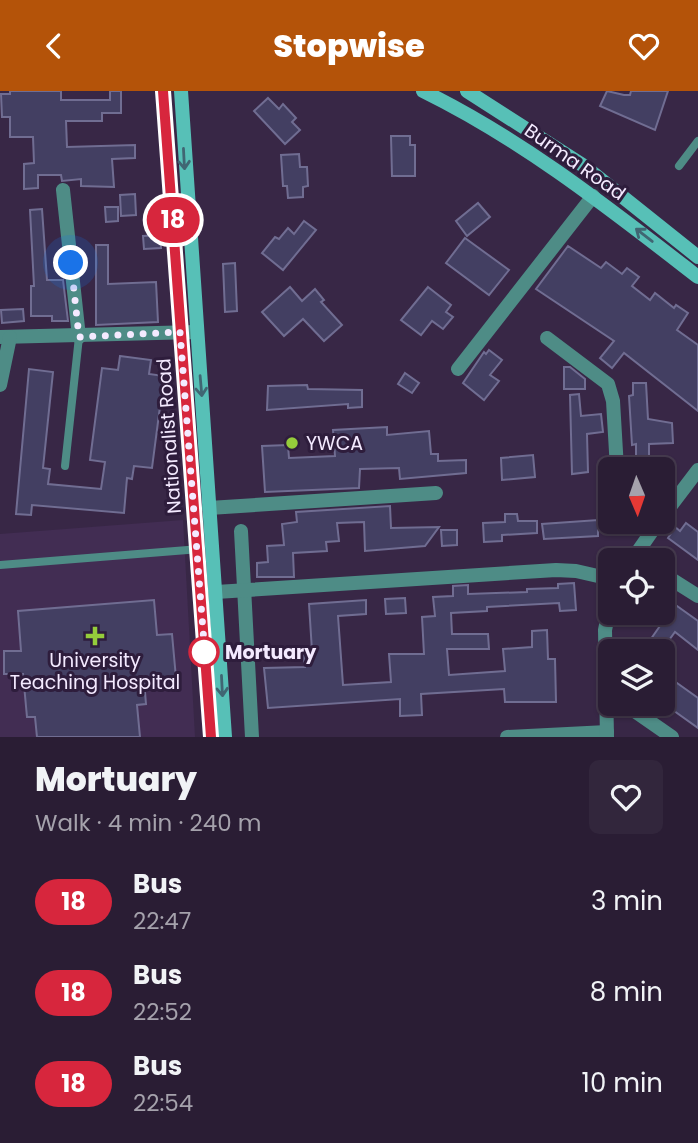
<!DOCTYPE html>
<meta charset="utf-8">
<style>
:root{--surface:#2a1d34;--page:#32263c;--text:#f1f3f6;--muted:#a5a2ac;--line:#463b4f;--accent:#b45309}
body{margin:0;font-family:Poppins,sans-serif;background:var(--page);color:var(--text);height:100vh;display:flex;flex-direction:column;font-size:26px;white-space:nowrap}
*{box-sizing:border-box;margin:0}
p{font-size:23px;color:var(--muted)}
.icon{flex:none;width:38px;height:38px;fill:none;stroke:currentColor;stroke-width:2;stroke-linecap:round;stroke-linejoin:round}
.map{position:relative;height:646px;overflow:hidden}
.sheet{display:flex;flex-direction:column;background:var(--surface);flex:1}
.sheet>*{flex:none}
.badge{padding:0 14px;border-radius:23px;font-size:24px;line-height:46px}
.needle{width:46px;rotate:178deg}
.buttons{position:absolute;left:598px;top:366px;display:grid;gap:14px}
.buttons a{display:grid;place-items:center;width:77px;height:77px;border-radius:10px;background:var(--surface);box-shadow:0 2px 5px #0004,0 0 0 2px var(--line);font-size:35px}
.you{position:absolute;width:35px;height:35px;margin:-18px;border:5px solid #fff;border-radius:50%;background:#1a73e8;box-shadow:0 0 0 10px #1a73e833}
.map>.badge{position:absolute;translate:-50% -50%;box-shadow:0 0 0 4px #fff}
.round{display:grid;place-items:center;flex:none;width:74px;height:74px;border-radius:10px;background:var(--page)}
.summary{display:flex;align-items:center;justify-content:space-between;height:119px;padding:0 35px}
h1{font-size:33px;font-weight:800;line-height:52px}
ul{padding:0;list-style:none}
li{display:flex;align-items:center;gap:21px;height:91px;padding:0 35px}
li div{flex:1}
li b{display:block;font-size:26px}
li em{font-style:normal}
li .badge{min-width:77px;font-weight:700;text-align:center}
header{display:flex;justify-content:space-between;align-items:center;height:91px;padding:0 35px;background:var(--accent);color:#fff;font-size:32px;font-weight:800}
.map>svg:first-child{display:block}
.built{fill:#422d53}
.building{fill:#433f62;stroke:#706d92;stroke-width:2}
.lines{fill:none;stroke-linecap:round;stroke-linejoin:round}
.service{stroke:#4e8c86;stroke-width:8}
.minor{stroke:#4e8c86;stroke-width:14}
.secondary{stroke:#57c0b7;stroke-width:14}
.oneway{stroke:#406673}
.line-casing{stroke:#fff;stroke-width:16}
.line{stroke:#d7263d;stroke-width:10}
.walk{stroke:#f4eaff;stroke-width:7;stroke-dasharray:0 12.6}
.poi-dot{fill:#95cc3b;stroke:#2e1d3c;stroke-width:2.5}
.stop-dot{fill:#fff;stroke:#d7263d;stroke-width:3.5}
.labels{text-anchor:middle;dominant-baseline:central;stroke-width:6;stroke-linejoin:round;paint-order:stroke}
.street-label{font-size:19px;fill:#f4eaff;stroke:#2e1d3c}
.poi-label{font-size:19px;fill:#f4eaff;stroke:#2e1d3c;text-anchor:start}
.stop-label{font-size:19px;font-weight:bold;fill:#f4eaff;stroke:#2e1d3c;text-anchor:start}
</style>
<header><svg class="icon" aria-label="back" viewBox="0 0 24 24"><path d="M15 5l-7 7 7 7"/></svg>Stopwise<svg class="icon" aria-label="heart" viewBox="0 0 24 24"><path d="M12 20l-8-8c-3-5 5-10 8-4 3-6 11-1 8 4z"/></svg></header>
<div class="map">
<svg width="698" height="646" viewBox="0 0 698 646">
<rect width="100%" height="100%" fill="#382746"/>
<path class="built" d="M183,429L195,646H0V443Z"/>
<g class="building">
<path d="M10,0H61V9H110V0H121V22H102V30H66L67,56L135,54V67L112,68L114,96L81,95V88L62,90L61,84H38V97L24,98V73L34,72L33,46H10V26H2L1,3H10Z"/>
<path d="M607,0L624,4H630L631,0H668L655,39L600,15Z"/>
<path d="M268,7L279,18L283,13L296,27L292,31L300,39L285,53L254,20Z"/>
<path d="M391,45H410V54H415V85H392Z"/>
<path d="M299,63L300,76H307L308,95L303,96V106L288,107L287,95H283L281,64Z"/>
<path d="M135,103L136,124L121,125L120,104Z"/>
<path d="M478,112L490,126L467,145L456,130Z"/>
<path d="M105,116H118V130L106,131Z"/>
<path d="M42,118L47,189H63L68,230H52V225H31V195H34L30,119Z"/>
<path d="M304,130L316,139L283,179L262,162L275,146L279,148L288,137L294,143Z"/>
<path d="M160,144L161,157L144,158L143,145Z"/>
<path d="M465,147L509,179L489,204L446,172Z"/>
<path d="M96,154H108V193L156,191L158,231L96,234Z"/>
<path d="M568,155L601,177L606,171L622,183L627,177L639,186L632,195L650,209L655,202L674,217L676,214L688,222L677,239L698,254V320L624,262L612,277L600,267L614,250L536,198Z"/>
<path d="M235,172L237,220L225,221L223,173Z"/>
<path d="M290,196L302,210L315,198L324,209L321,211L342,234L324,250L303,228L284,245L262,221Z"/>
<path d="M428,196L451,214L446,221L453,226L443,238L432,230L421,244L401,229Z"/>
<path d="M23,218L24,230L2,232L1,219Z"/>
<path d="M489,259L502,269L490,284L499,290L484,309L463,292L484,261L486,263Z"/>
<path d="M120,265L151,269L149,283L164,285L152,377L134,375L132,388L127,387L124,422L32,414L31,424L16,423L29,278L53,281L43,377L50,378L48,393L101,398L105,371L90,369L102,277L118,279Z"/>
<path d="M564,276H570L585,288V298H564Z"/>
<path d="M405,282L419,292L412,302L398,293Z"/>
<path d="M633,292H646L648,328L672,332L673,352L649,353V368H636V353L632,354L629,305L633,304Z"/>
<path d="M307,294L308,298L362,299V316L348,317V313L267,319L268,295Z"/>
<path d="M579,303L581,325L601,323L603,341L587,343L588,381L572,383L570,304Z"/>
<path d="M387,336V344L429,340L431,363H438V370L466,369V382L400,388L399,377L360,378L359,397L265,401L262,355L288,354L289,367L335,365L333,339Z"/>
<path d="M533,364L535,386L502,389L501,367Z"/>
<path d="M390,415L391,437L439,436L425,455L365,460L364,431L337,432L339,450L326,451L327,460L293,462L294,486H257V472L268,471L267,455L284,454L282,433L297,431L296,421Z"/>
<path d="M505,423H517L518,430H537V442L502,444V450L484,451L483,432L505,431Z"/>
<path d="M598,429V445L544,448L542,433Z"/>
<path d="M686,432L698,441V469L668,447L675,436L680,440Z"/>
<path d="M441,439H457V454L442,455Z"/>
<path d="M574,492L576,519L560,520L559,512L487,516V520L451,522L452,543H488L489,558H447L449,584L505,580L503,558L532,556V540L547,539L548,568H555L556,611H505L504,598L421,603L422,624L400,625V608L268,617L264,577L305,576L303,560H312L309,513L366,509V523L338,525L343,594L391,591L389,563H424L422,526L435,525L433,506L453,505V495L468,494V503L527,501V498L558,497V493Z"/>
<path d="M663,505L698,530V559L675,541L661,560H653L646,555L662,532L648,522H663Z"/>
<path d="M405,507L406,522L386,523L385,508Z"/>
<path d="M154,509L157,544L172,543L176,587L144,589L146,613L137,614L140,646H37L35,626H27L23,583H4V560H21L18,520Z"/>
<path d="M663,582L698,607V637L663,612Z"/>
</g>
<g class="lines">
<g class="service">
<path d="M679,75L698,50"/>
<path d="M65,375L79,246"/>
<path d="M0,474L200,458"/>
</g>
<g class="minor">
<path d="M63,99L79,246"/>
<path d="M0,246L196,241"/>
<path d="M547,247L608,293L613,310L617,378"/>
<path d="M458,278L593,105"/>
<path d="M0,294L10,246"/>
<path d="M209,417L436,402"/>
<path d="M663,425L698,379"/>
<path d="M241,440L252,646"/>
<path d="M632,469L659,430"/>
<path d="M663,483L698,505"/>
<path d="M216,501L556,479L576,480L611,488"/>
<path d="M623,612L672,646"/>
<path d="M507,646L607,641"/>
<path d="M607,646L605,539L611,510"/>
</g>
<g class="secondary">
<path d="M163,0L211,646"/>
<path d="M181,0L225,646"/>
<path d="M423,0C523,49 610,118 698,186"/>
<path d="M467,0L584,75L698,166"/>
</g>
</g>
<defs><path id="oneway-shaft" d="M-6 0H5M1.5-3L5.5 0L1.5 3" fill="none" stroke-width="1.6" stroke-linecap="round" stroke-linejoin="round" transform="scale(1.75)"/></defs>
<g class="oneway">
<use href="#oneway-shaft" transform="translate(184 68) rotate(87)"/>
<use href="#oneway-shaft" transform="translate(644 144) rotate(-142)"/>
<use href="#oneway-shaft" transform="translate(201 295) rotate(85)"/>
<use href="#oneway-shaft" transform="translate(222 595) rotate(87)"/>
</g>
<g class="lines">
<defs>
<path id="line" d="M163,0L211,646"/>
</defs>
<use href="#line" class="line-casing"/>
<use href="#line" class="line"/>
<path class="walk" d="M71,172L79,246L180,241L205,565L204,561"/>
</g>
<g class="poi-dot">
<circle cx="292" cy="352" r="7"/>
<path d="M91.5 534.5h7v7h7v7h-7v7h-7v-7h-7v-7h7z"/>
</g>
<circle class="stop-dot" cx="204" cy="561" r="14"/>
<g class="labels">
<g class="street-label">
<text transform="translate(575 71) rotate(35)">Burma Road</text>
<text transform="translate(169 345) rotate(-94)">Nationalist Road</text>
</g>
<g class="poi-label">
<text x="306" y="352">YWCA</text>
<text x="95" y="569" text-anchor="middle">University<tspan x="95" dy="22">Teaching Hospital</tspan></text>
</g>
<g class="stop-label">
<text x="225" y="561">Mortuary</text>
</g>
</g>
</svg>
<div class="buttons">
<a><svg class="needle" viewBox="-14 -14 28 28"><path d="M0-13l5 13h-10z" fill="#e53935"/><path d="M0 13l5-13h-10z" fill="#a5a2ac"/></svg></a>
<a><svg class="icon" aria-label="locate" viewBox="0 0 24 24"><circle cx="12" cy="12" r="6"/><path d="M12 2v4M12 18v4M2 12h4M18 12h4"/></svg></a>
<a><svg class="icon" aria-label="layers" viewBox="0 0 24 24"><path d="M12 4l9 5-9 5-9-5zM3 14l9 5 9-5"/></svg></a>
</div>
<div class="you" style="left:71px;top:172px"></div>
<b class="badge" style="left:173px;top:129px;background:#d7263d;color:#fff">18</b>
</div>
<section class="sheet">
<div class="summary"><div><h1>Mortuary</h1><p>Walk · 4 min · 240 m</p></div><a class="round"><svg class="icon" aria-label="heart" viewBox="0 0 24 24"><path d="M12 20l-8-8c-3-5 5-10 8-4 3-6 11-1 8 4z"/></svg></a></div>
<ul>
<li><span class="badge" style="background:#d7263d;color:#fff">18</span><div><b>Bus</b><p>22:47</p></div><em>3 min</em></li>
<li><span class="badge" style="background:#d7263d;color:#fff">18</span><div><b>Bus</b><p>22:52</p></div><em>8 min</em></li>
<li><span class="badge" style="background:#d7263d;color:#fff">18</span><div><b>Bus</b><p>22:54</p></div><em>10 min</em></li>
</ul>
</section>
